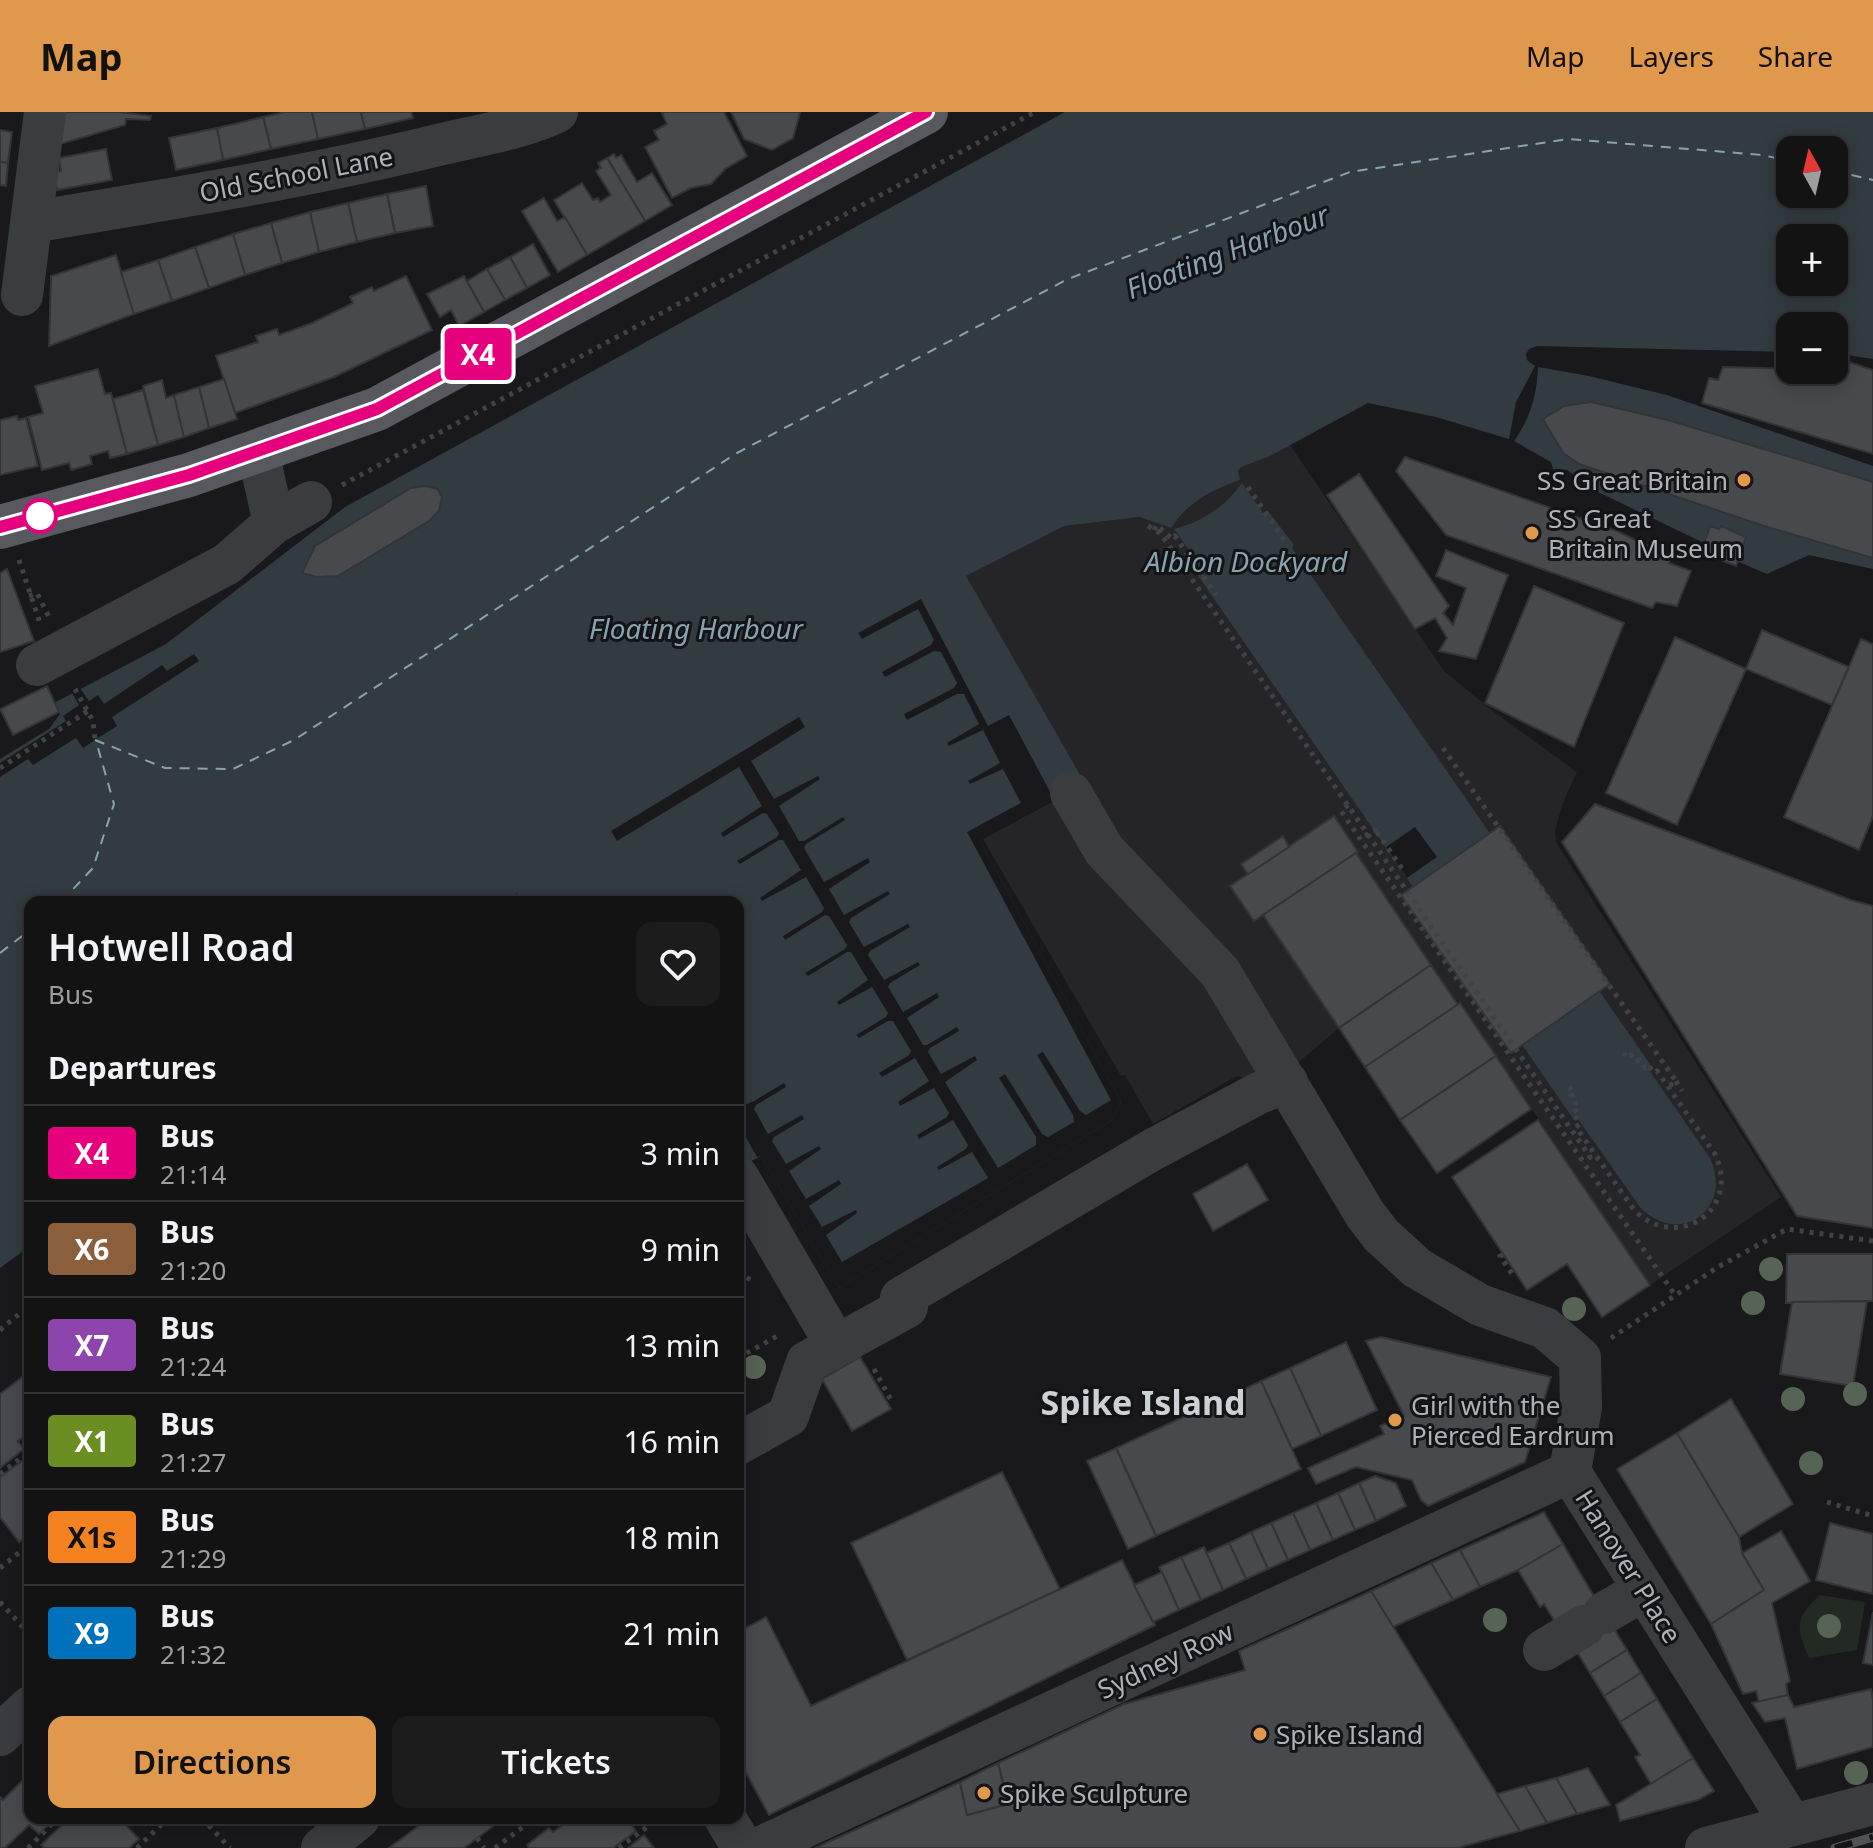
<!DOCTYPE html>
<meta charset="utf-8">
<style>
:root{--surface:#131314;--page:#1c1c1d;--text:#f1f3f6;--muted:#9d9ea0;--line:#323234;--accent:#df984c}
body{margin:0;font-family:"Noto Sans",sans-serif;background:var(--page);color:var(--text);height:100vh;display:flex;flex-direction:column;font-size:30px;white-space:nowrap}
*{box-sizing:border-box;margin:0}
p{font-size:26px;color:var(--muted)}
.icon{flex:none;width:44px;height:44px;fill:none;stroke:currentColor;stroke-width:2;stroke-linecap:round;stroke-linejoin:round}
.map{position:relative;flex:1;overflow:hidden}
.drawer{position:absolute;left:24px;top:784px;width:720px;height:928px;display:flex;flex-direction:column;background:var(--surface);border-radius:16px;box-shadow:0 4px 20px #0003,0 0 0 2px var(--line)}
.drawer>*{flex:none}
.badge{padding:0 16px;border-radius:6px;font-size:28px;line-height:52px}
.needle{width:52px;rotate:352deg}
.fabs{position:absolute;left:1776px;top:24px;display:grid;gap:16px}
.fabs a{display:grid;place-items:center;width:72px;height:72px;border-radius:16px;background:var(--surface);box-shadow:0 4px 20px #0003,0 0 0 2px var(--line);font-size:40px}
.map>.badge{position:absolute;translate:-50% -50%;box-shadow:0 0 0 4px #fff}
h2{padding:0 24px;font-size:30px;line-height:72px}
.round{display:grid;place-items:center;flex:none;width:84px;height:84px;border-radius:16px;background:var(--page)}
.headline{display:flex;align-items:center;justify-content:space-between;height:136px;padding:0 24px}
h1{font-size:38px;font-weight:600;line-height:60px}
.cta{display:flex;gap:16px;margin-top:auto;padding:16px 24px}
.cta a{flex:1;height:92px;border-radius:16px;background:var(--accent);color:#111;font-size:32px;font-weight:600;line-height:92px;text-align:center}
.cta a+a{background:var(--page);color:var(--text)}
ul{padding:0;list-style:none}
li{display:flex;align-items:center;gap:24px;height:96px;padding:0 24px;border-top:2px solid var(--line)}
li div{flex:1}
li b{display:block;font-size:30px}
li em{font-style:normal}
li .badge{min-width:88px;font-weight:700;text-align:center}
header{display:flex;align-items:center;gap:48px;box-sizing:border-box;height:112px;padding:0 40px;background:var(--accent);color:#111}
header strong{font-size:38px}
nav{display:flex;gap:44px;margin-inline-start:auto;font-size:28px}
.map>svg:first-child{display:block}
.built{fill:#252528}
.green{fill:#232a23}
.water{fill:#323c40;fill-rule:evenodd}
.pier{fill:#19191b}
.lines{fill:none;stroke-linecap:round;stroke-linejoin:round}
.ferry{stroke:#88a3b0;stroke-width:2;stroke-dasharray:10 8;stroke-linecap:butt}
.building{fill:#48494d;stroke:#333436;stroke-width:2}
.path{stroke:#404346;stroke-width:5;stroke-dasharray:4 6;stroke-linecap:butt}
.minor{stroke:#3a3c3f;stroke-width:42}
.major{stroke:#57595e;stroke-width:44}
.rail-casing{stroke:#505256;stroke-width:9}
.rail{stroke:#141416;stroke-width:6;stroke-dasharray:18;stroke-linecap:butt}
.path-bridge{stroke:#404346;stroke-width:5;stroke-dasharray:4 6;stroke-linecap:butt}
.tree{fill:#566456}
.line-casing{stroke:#fff;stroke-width:18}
.line{stroke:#e6007e;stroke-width:12}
.poi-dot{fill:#df984c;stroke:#141416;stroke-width:3}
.stop-dot{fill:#fff;stroke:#e6007e;stroke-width:4}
.labels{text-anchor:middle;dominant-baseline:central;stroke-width:6;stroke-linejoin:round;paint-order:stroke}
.street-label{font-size:26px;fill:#adb2b9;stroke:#141416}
.poi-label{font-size:26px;fill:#adb2b9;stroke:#141416;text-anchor:start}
.water-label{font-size:28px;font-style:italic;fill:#88a3b0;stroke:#141416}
.district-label{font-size:34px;font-weight:bold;fill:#cdd1d5;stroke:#141416}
</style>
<header>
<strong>Map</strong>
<nav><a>Map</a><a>Layers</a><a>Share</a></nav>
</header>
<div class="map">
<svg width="1873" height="1736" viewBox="0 0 1873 1736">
<rect width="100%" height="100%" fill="#19191b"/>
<path class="built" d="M1290,333L1444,559L1494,600L1577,660L1563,691L1555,718L1556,730L1781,1085L1650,1173L1461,891L1458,893L1431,854L1339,916L1300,949L1264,970L1237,964L1153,1012L1125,963L1121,964L983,727L1086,673L965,464L1063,414L1140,405L1171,415L1177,407L1197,389L1224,373L1240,368L1238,359L1241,355Z"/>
<path class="green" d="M1820,1483L1865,1490L1857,1538L1809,1546C1796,1514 1794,1507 1820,1483Z"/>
<g class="water">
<path d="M1065,0H1873V247L1834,241V214H1790V240L1537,234L1529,237L1526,242L1527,248L1535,254L1516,290L1509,327L1436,305L1368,291L1270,344L1241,355L1238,359L1240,368C1213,377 1187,391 1171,416L1140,405L1064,414L966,464L1086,673L980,729L1121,990L1112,1008L839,1176L761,1044L738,1056V790H523L517,781L504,790H30V1134L0,1156V647L49,617L60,602L54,591L166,532L345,395ZM1790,38H1834V82H1790ZM1790,126H1834V170H1790Z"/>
<path d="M1538,255L1589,264L1667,283L1873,354V457L1809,443L1767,462L1739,450L1736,454L1700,442L1702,430L1598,380L1567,358L1553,357L1551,350L1514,329C1530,306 1537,284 1538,255Z"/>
<path d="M1242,371L1263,401L1268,399L1294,433L1292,436L1652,955L1649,958L1710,1046C1734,1098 1679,1136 1640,1095L1578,1007L1574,1008L1190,452L1196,448L1174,417C1202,410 1226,394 1242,371Z"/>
</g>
<g class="pier">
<path d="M921,487L988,614L1009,603L1055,689L980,729L1121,990L1112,1008L839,1176L761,1044L757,1045L738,1011V994L739,995L754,989L784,971L786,975L756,993L754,997L768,1022L802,1003L804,1007L774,1025L772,1029L786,1052L819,1034L821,1037L789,1059L806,1087L839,1068L841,1072L809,1094L822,1115L856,1098L857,1101L826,1123L842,1150L988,1066L972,1040L939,1058L937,1055L966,1037L968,1033L953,1008L919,1027L917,1023L947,1005L949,1001L934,976L900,994L898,990L929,969L915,946L882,965L879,961L909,943L911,939L893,909H888L859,926L856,923L886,905L888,901L872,875L839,893L837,890L868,868L851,840H847L808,864L805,861L845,837L847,833L829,804L825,803L785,828L783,824L822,800L824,796L806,765L762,789L760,786L801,758L783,728H779L740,752L737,749L777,725L779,721L767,702L763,701L723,725L721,721L762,694L739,655L617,729L611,719L799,605L805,615L751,649L774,687L818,664L820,667L779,694L799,729H804L843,705L845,708L806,732L804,736L824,770L868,746L870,750L829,777L844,803L888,779L890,782L851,806L849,810L864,835L908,812L910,815L870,839L868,843L884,868L918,850L920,853L890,871L888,875L903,900L937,881L939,885L907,906L923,933H927L957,915L959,919L930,936L928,940L941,962L975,944L977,948L945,970L998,1056L1036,1033V1025L999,966L1005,962L1042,1022L1048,1025L1074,1010L1073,1003L1037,943L1043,940L1080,999L1086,1003L1111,988L967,720L1021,691L1003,657L970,672L968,669L1000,651L983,618L949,634L947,631L979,612L964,582H957L907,608L904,602L954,576L957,571L941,540L934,539L885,565L882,560L931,533L934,528L918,497L862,527L858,521Z"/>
<path d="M194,542L199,549L112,605L117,614L95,628L83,636L76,626L33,653L28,647L0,665V651L66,609L63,604L79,593L72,581L76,578L80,576L89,589L98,583L104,592L162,553L167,559Z"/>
<path d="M1415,715L1437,745L1407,766L1386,735Z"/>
</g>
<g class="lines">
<g class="ferry">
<path d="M1834,59L1873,68"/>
<path d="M95,628L165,656L233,657L294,628L737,341L1068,167L1350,60L1568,27L1762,43L1790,49"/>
<path d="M61,790L93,756L114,692L96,629"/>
<path d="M0,841L30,818"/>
</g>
</g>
<g class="building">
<path d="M64,0H119L151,4L150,8L126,7L125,13L60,32Z"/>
<path d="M285,0H312L318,27L271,37L263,5Z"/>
<path d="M312,0H361L365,17L318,27Z"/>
<path d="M361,0H411L413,6L365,17Z"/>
<path d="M664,0H724L747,44L725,57L711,72L691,76L672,86L645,35L659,28L654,19L667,12L662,1Z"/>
<path d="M731,0H799L800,1L793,26L772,38L744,27Z"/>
<path d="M263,5L271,37L223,48L217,16Z"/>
<path d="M217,16L223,48L176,58L169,26Z"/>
<path d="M0,18L12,20L8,51L0,50Z"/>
<path d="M106,37L112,68L57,78L54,60L61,59L59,46Z"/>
<path d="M614,42L616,46L621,43L637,70L652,61L672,93L645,109L607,46Z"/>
<path d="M607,46L645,109L587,143L554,88L582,71L593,88L598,86L600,90L611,83L596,59L601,56L598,51Z"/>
<path d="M0,50L8,51L6,74L0,73Z"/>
<path d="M426,74L433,114L395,121L387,82Z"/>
<path d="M387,82L395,121L357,130L348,91Z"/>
<path d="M544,86L557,109L565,105L587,143L558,160L522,99Z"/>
<path d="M348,91L357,130L319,140L310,100Z"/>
<path d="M310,100L319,140L282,151L271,111Z"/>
<path d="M271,111L282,151L245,163L233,122Z"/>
<path d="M233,122L245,163L209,176L195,135Z"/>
<path d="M533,132L550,163L527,176L510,145Z"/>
<path d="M195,135L209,176L172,189L158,148Z"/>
<path d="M116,143L134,202L49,234L51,164Z"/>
<path d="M510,145L527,176L505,188L487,157Z"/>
<path d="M158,148L172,189L134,202L121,160Z"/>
<path d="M487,157L505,188L484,200L467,169Z"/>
<path d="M406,164L432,218L334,265L235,301L216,244L258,230L256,224L277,217L279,223L312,211L353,191L350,185L372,175L374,179Z"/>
<path d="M464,164L484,200L459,214L451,198L440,205L427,182Z"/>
<path d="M1834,245L1873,258V342L1702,291L1709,266L1718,268L1723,255L1834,258Z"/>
<path d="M98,257L105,282L111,281L127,342L110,346L108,339L90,344L92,352L71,358L69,351L42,358L28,305L43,301L35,274Z"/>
<path d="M224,267L237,307L209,316L199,275Z"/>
<path d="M162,268L166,286L174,283L184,325L158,333L143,274Z"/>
<path d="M199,275L209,316L184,325L174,283Z"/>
<path d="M143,278L158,333L127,342L113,287Z"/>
<path d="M1591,290L1668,308L1873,370V446L1764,414L1579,352L1563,341L1543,307L1564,294Z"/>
<path d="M17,304L18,308L26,306L38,354L0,363V308Z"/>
<path d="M1405,345L1617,419L1671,445L1669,451L1691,459L1677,494L1656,490L1652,496L1446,423L1396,359Z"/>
<path d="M1359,362L1449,494L1443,501L1453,513L1466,476L1436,464L1446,438L1508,463L1476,547L1439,539L1447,526L1435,506L1415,517L1327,383Z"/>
<path d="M426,374L438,377L442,385L439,399L429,409L338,464L317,465L302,461L315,434L411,376Z"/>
<path d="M1710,414L1719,417L1721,414L1746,425L1736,454L1701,440Z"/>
<path d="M7,457L34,529L0,540V461Z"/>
<path d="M1534,474L1624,511L1574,635L1485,591Z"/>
<path d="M1762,518L1849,555L1832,593L1746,557Z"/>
<path d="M1675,525L1746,557L1677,713L1606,681Z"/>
<path d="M1861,527L1873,532V704L1859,738L1784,705Z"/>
<path d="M47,574L59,600L13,623L0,597Z"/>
<path d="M1595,692L1851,788L1873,794V1116L1797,1104L1562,730Z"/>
<path d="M1334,704L1358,740L1254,809L1230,774Z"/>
<path d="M1500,714L1610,872L1511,941L1401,783Z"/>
<path d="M1283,724L1289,735L1248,762L1241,752Z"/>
<path d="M1356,741L1431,853L1339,916L1263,803Z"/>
<path d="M1431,853L1458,893L1365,955L1339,916Z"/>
<path d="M1460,891L1496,944L1400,1008L1365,955Z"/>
<path d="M1496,944L1531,997L1437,1061L1400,1008Z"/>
<path d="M1538,1008L1650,1173L1602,1205L1567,1152L1527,1178L1452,1065Z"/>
<path d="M1247,1052L1268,1088L1213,1119L1193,1082Z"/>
<path d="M1787,1142H1873V1189L1786,1191Z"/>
<path d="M1867,1189L1853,1274L1780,1262L1792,1190Z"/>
<path d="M1381,1225L1551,1265L1525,1350L1428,1394L1421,1388L1412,1368L1356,1355L1316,1372L1308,1356L1384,1322L1380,1314L1404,1304L1366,1229Z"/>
<path d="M1346,1230L1377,1298L1321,1324L1290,1256Z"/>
<path d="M860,1245L891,1297L852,1319L822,1267Z"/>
<path d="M1290,1256L1321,1324L1292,1337L1261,1269Z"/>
<path d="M30,1259V1320L18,1329L24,1337L0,1356V1282Z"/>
<path d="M1261,1269L1301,1357L1156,1424L1116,1336Z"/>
<path d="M1731,1287L1793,1392L1739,1425L1677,1321Z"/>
<path d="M1677,1321L1739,1425L1742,1441L1764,1478L1711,1512L1617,1357Z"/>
<path d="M1116,1336L1156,1424L1128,1437L1087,1349Z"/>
<path d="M30,1343V1422L19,1430L0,1405V1365Z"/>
<path d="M1002,1360L1060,1477L907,1548L851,1431Z"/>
<path d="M1375,1364L1396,1371L1406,1394L1376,1409L1359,1371Z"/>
<path d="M1359,1371L1376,1409L1355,1418L1338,1381Z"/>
<path d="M1338,1381L1355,1418L1333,1428L1316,1391Z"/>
<path d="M1316,1391L1333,1428L1310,1438L1293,1401Z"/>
<path d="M1544,1400L1563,1432L1518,1458L1480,1475L1460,1438Z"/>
<path d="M1293,1401L1310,1438L1288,1448L1271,1411Z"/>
<path d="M1271,1411L1288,1448L1268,1457L1251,1420Z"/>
<path d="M1830,1411L1873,1422V1482L1816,1468Z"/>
<path d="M1781,1419L1810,1469L1772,1491L1790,1569L1786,1572L1788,1583L1759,1590L1756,1579L1743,1582L1711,1512L1764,1478L1742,1441Z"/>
<path d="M1251,1420L1268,1457L1246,1467L1229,1431Z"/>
<path d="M1229,1431L1246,1467L1223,1478L1206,1441Z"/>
<path d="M1563,1432L1599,1493L1559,1516L1544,1492L1540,1495L1518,1458Z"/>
<path d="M1204,1435L1223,1478L1201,1488L1181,1445Z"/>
<path d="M1460,1438L1480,1475L1453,1488L1431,1451Z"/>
<path d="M1181,1445L1201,1488L1179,1498L1159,1455Z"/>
<path d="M1122,1448L1155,1513L769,1703L738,1646V1520L766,1505L811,1594Z"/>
<path d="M1431,1451L1453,1488L1393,1515L1371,1479Z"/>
<path d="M1162,1460L1179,1498L1153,1510L1134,1473Z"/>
<path d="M1371,1479L1520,1719L1457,1736H815L960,1670L967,1703L1008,1692L998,1651L1124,1592L1245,1558L1239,1539Z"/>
<path d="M1873,1500V1553L1863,1551Z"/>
<path d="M1611,1512L1627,1538L1590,1561L1574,1535Z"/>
<path d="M1627,1538L1641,1561L1604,1584L1590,1561Z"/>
<path d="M1641,1561L1657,1587L1620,1610L1604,1584Z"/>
<path d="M1871,1577L1873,1587V1635L1797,1657L1785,1606L1765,1610L1752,1591L1788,1583L1794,1595Z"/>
<path d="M1657,1587L1693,1646L1651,1672L1635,1645L1640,1643L1620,1610Z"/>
<path d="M1693,1646L1714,1679L1698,1688L1620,1709L1616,1693Z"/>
<path d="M998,1651L1008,1692L967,1703L960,1670Z"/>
<path d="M1588,1656L1610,1693L1577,1702L1556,1666Z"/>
<path d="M30,1661V1706H56L39,1722L29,1713L5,1736H0V1685L3,1688Z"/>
<path d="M1556,1666L1577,1702L1547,1711L1525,1674Z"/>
<path d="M1525,1674L1547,1711L1520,1719L1497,1682Z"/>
<path d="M69,1706H119L139,1727L129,1736H44L41,1733Z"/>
<path d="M429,1706H504L464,1736H389Z"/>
<path d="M564,1706H626L636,1719L613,1736H529L527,1733L549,1716L553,1720L567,1710Z"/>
<path d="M644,1723L654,1736H628Z"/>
</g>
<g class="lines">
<g class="path">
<path d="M342,373L1035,0"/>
<path d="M1248,375L1285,429"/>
<path d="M1148,414L1160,421L1167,431L1584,1036L1590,1045L1583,1050"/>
<path d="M1154,418L1157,413L1172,427L1175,424L1216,483"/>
<path d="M19,448L40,511"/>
<path d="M29,484L37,481L49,505"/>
<path d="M75,577L93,609L95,628"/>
<path d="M1443,636L1676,969L1668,975"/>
<path d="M0,656L88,599"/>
<path d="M1348,693L1341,699L1675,1183"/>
<path d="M1377,720L1403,758"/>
<path d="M1676,969L1682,979"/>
<path d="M1569,975L1575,982L1571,984L1576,992L1573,995L1578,1002L1575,1004L1580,1012L1576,1015L1634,1098C1677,1141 1742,1098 1715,1042L1657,959L1654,961L1648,953L1645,956L1639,948L1636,950L1631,943L1627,946L1622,938"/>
<path d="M1503,1143L1500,1144L1512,1162"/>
<path d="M738,1161L751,1168"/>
<path d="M0,1218L30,1193"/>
<path d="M1611,1226L1718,1155L1787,1117L1873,1129"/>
<path d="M738,1246L779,1223"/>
<path d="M874,1257L891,1288L887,1291"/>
<path d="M0,1362L30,1339"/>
<path d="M1827,1390L1873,1404"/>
<path d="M0,1456L30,1432"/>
<path d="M0,1490L30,1523"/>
<path d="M202,1706L230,1736"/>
<path d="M477,1726L484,1736"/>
<path d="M28,1736L58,1706"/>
<path d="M137,1736L168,1706"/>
<path d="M495,1736L535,1706"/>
<path d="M619,1736L659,1706"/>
</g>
<g class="minor">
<path d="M32,110C166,88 301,66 434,34C474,24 519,18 557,0"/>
<path d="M22,183L45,0"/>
<path d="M258,340L274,411"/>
<path d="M37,553L227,452L274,411L311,390"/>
<path d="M1071,681L1104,738L1220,860L1365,1102L1381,1123L1417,1156L1480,1193L1545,1216L1580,1246L1581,1295L1570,1360L1792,1713"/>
<path d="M738,1065L836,1233"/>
<path d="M738,1332L788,1304L807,1250L907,1195L901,1186L1152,1038L1259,981L1287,970"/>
<path d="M1604,1501L1644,1478"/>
<path d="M1544,1538L1584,1514"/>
<path d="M0,1623L30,1595"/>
<path d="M725,1706L743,1736"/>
<path d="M322,1736L359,1706"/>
<path d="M759,1736L1570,1360"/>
<path d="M1706,1736L1873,1692"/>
</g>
<path class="major" d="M0,415L189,363L377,297L926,0"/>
<defs>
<path id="rail" d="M1835,1736L1873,1725"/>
</defs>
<use href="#rail" class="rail-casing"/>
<use href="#rail" class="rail"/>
<path class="path-bridge" d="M1365,724L1375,718L1377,720"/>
</g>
<g class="tree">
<circle cx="1771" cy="1157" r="12"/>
<circle cx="1753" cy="1191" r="12"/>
<circle cx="1574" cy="1197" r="12"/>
<circle cx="754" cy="1255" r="12"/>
<circle cx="1855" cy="1282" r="12"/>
<circle cx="1793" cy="1287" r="12"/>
<circle cx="1811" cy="1351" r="12"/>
<circle cx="1495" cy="1508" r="12"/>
<circle cx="1829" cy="1514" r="12"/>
<circle cx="1856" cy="1661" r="12"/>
</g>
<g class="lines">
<defs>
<path id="line" d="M0,415L189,363L377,297L926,0"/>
</defs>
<use href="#line" class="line-casing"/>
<use href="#line" class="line"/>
</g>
<g class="poi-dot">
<circle cx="1744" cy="368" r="8"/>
<circle cx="1532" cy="421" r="8"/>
<circle cx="1395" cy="1308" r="8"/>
<circle cx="1260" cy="1622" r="8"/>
<circle cx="984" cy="1681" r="8"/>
</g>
<circle class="stop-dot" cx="40" cy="404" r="16"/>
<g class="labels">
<g class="street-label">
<text transform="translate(296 62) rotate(-11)">Old School Lane</text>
<text transform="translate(1629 1454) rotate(58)">Hanover Place</text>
<text transform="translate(1165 1548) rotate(-25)">Sydney Row</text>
</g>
<g class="poi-label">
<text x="1728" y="368" text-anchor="end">SS Great Britain</text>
<text x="1548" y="406">SS Great<tspan x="1548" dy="30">Britain Museum</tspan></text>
<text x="1411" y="1293">Girl with the<tspan x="1411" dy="30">Pierced Eardrum</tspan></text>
<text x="1276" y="1622">Spike Island</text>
<text x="1000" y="1681">Spike Sculpture</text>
</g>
<g class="water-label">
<text transform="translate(1227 139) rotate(-21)">Floating Harbour</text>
<text x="1246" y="449">Albion Dockyard</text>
<text x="696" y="516">Floating Harbour</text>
</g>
<g class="district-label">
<text x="1143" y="1290">Spike Island</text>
</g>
</g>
</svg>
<div class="fabs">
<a><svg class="needle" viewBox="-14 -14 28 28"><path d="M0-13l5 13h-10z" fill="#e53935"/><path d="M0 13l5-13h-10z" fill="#9d9ea0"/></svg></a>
<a>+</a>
<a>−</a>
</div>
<b class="badge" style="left:478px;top:242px;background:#e6007e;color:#fff">X4</b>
<section class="drawer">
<div class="headline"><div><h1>Hotwell Road</h1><p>Bus</p></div><a class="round"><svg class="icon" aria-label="heart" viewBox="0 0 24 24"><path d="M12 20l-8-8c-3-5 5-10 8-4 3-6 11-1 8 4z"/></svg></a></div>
<h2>Departures</h2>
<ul>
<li><span class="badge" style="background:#e6007e;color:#fff">X4</span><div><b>Bus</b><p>21:14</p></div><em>3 min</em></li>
<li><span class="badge" style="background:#8b5e3c;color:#fff">X6</span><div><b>Bus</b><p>21:20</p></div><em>9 min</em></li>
<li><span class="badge" style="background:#8e44ad;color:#fff">X7</span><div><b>Bus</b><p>21:24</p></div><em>13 min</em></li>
<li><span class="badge" style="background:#6b8e23;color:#fff">X1</span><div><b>Bus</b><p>21:27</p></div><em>16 min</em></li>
<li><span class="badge" style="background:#f58220;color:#111">X1s</span><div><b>Bus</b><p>21:29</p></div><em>18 min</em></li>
<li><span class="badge" style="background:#0072bc;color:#fff">X9</span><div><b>Bus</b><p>21:32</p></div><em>21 min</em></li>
</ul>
<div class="cta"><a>Directions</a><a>Tickets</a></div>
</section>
</div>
